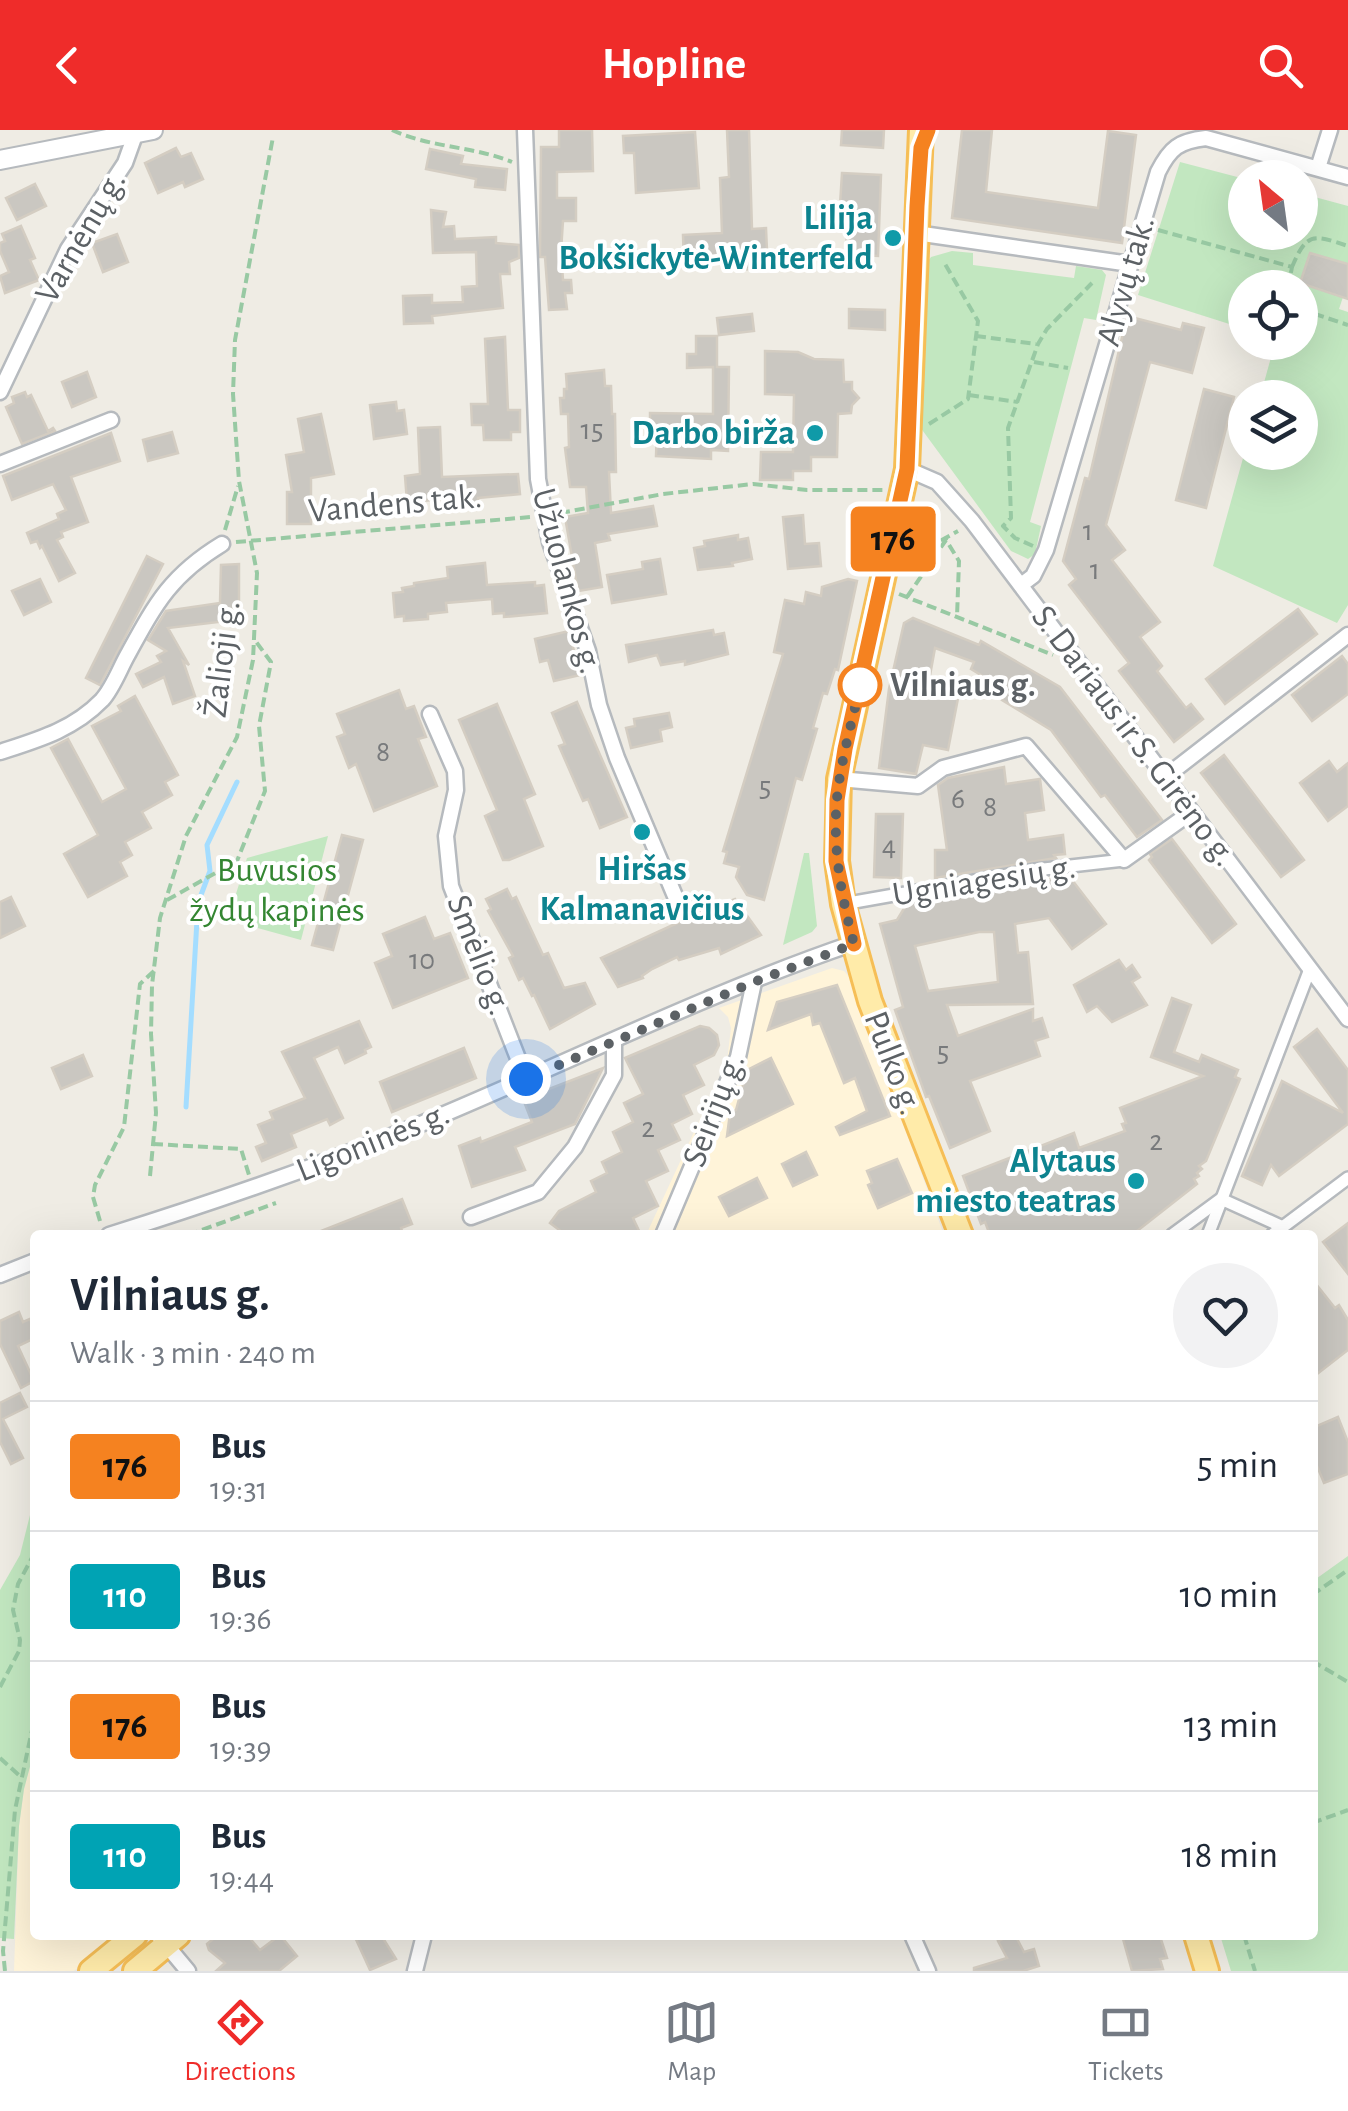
<!DOCTYPE html>
<meta charset="utf-8">
<style>
:root{--surface:#fff;--page:#f2f2f3;--text:#1f2937;--muted:#747a83;--line:#e0e1e3;--accent:#ef2c2a}
body{margin:0;font-family:"Alegreya Sans",sans-serif;background:var(--page);color:var(--text);height:100vh;display:flex;flex-direction:column;font-size:38px;white-space:nowrap}
*{box-sizing:border-box;margin:0}
p{font-size:32px;color:var(--muted)}
.icon{flex:none;width:55px;height:55px;fill:none;stroke:currentColor;stroke-width:2;stroke-linecap:round;stroke-linejoin:round}
.map{position:relative;flex:1;overflow:hidden}
.panel{position:absolute;left:30px;top:1100px;width:1288px;height:710px;display:flex;flex-direction:column;background:var(--surface);border-radius:10px;box-shadow:0 10px 40px #0002}
.panel>*{flex:none}
.badge{padding:0 20px;border-radius:8px;font-size:35px;line-height:65px}
.needle{width:65px;rotate:331deg}
.controls{position:absolute;left:1228px;top:30px;display:grid;gap:20px}
.controls a{display:grid;place-items:center;width:90px;height:90px;border-radius:50%;background:var(--surface);box-shadow:0 10px 40px #0002;font-size:50px}
.you{position:absolute;width:50px;height:50px;margin:-25px;border:8px solid #fff;border-radius:50%;background:#1a73e8;box-shadow:0 0 0 15px #1a73e833}
.map>.badge{position:absolute;translate:-50% -50%;box-shadow:0 0 0 5px #fff}
.round{display:grid;place-items:center;flex:none;width:105px;height:105px;border-radius:52px;background:var(--page)}
.head{display:flex;align-items:center;justify-content:space-between;height:170px;padding:0 40px}
h1{font-size:48px;font-weight:600;line-height:75px}
ul{padding:0;list-style:none}
li{display:flex;align-items:center;gap:30px;height:130px;padding:0 40px;border-top:2px solid var(--line)}
li div{flex:1}
li b{display:block;font-size:38px}
li em{font-style:normal}
li .badge{min-width:110px;font-weight:700;text-align:center}
header{display:flex;justify-content:space-between;align-items:center;height:130px;padding:0 40px;background:var(--accent);color:#fff;font-size:45px;font-weight:600}
.menu{display:flex;justify-content:space-around;align-items:center;height:140px;border-top:2px solid var(--line);background:var(--surface);font-size:28px;color:var(--muted)}
.menu a{display:grid;justify-items:center;gap:5px}
.menu .selected{color:var(--accent)}
.map>svg:first-child{display:block}
.commercial{fill:#fff4d9}
.green{fill:#c2e7c0}
.lines{fill:none;stroke-linecap:round;stroke-linejoin:round}
.stream{stroke:#a4ddff;stroke-width:5}
.building{fill:#cac7c1;stroke:#d4cdc2;stroke-width:2.5;fill-rule:evenodd}
.pedestrian-casing{stroke:#b6babe;stroke-width:16}
.minor-casing{stroke:#b6babe;stroke-width:19}
.tertiary-casing{stroke:#b6babe;stroke-width:22}
.primary-casing{stroke:#f6be56;stroke-width:28}
.path{stroke:#98c9a3;stroke-width:4;stroke-dasharray:10 5;stroke-linecap:butt}
.pedestrian{stroke:#fff;stroke-width:11}
.minor{stroke:#fff;stroke-width:14}
.tertiary{stroke:#fff;stroke-width:18}
.primary{stroke:#ffeba9;stroke-width:22}
.line-casing{stroke:#fff;stroke-width:22}
.line{stroke:#f58220;stroke-width:15}
.walk{stroke:#5c6165;stroke-width:10;stroke-dasharray:0 18}
.culture-dot{fill:#0f9aa8;stroke:#fff;stroke-width:4}
.stop-dot{fill:#fff;stroke:#f58220;stroke-width:5}
.labels{text-anchor:middle;dominant-baseline:central;stroke-width:8;stroke-linejoin:round;paint-order:stroke}
.number-label{font-size:30px;fill:#787a7c}
.culture-label{font-size:35px;font-weight:bold;fill:#0d838f;stroke:#fff;text-anchor:end}
.street-label{font-size:35px;fill:#5c6165;stroke:#fff}
.stop-label{font-size:35px;font-weight:bold;fill:#5c6165;stroke:#fff;text-anchor:start}
.park-label{font-size:35px;fill:#348632;stroke:#fff}
</style>
<header><svg class="icon" aria-label="back" viewBox="0 0 24 24"><path d="M15 5l-7 7 7 7"/></svg>Hopline<svg class="icon" aria-label="search" viewBox="0 0 24 24"><circle cx="10" cy="10" r="6"/><path d="M15 15l6 6"/></svg></header>
<div class="map">
<svg width="1348" height="1841" viewBox="0 0 1348 1841">
<rect width="100%" height="100%" fill="#efece4"/>
<g class="commercial">
<path d="M832,838L844,841L849,847L944,1105H646L727,931L731,898L728,887L719,878Z"/>
<path d="M35,1618V1805H118L74,1841H14L19,1696L24,1659Z"/>
</g>
<g class="green">
<path d="M1180,32L1245,49V102H1300V63L1348,76V135L1311,123L1300,153L1343,167L1339,179L1348,182V475L1337,493L1213,436L1245,321L1300,322V268L1260,267L1275,213L1300,212V158H1245V199L1138,165Z"/>
<path d="M952,121L973,123V135L1074,148L1076,136L1102,140L1106,145L1096,190L1084,188L1030,392L1041,396L1035,424L1028,429L1011,421L920,297L926,134L931,127Z"/>
<path d="M328,706L301,810L228,790L247,728Z"/>
<path d="M804,723H809L817,796L812,802L783,815Z"/>
<path d="M35,1365V1618L24,1659L19,1696L14,1809L0,1808V1460L20,1425Z"/>
<path d="M1348,1426V1841H1231L1220,1805H1312L1313,1451Z"/>
</g>
<g class="lines">
<path class="stream" d="M186,977L198,773L210,741L207,715L237,652"/>
</g>
<g class="building">
<path d="M559,0H592L593,41L557,42V68H576V91H563L561,121L563,150H571L572,163H565L567,179L549,180L545,127H540L541,17H559Z"/>
<path d="M727,0H749L752,99L766,98L767,121L753,122L754,139L731,140V133L684,135L683,105L722,103L720,48L729,47Z"/>
<path d="M842,0H884L883,18L841,15Z"/>
<path d="M962,0H992L986,62L1098,78L1108,1L1136,5L1122,113L952,88Z"/>
<path d="M695,2L699,58L636,63L634,23H624L623,6Z"/>
<path d="M176,18L181,27L191,23L203,49L185,57L183,52L158,63L145,33Z"/>
<path d="M430,19L463,26L461,34L507,39L505,60L475,57L476,49L426,39Z"/>
<path d="M842,43L881,45L878,126L846,124L848,75H840Z"/>
<path d="M35,54L46,76L17,90L6,68Z"/>
<path d="M431,80L446,82L443,97L454,96L455,109L496,107V113L519,115V128L509,132L510,144H500L503,178L432,186L433,193L404,194L403,166L432,165V173L463,172L462,157L477,156L476,122L433,123Z"/>
<path d="M21,96L35,128L30,130L39,150L5,163L0,146L9,142L0,121V113L5,111L2,104Z"/>
<path d="M117,104L128,132L103,142L92,113Z"/>
<path d="M1310,123L1348,134V169L1300,153Z"/>
<path d="M849,179L885,180V200L849,198Z"/>
<path d="M752,184L754,201L719,205L717,188Z"/>
<path d="M1127,186L1181,200L1183,193L1204,198L1192,243L1150,232L1106,395L1125,420L1112,430L1160,492L1140,507L1162,536L1157,541L1186,578L1191,574L1203,589L1174,612L1119,541L1129,533L1069,455L1076,449L1063,431L1085,348L1089,349Z"/>
<path d="M696,206H717V237H729L728,321L711,320V329L656,326L657,299L650,298V283L713,284V237L687,238V224H696Z"/>
<path d="M505,207L508,280H520V302H511V310H484L483,295H472L471,274H488L485,209Z"/>
<path d="M765,221L798,222L814,229L843,230L844,252H852V260L859,268L852,275L851,283L838,284L837,327H811V341H793V350H760L761,322H793L794,265L765,264Z"/>
<path d="M604,240L605,256H611L612,284H615L616,342H609L611,383L653,376L657,396L608,404L610,410L595,413L602,457L578,461L565,387L588,383L586,357H570L565,318L569,317L568,284H561L560,268H564V259H567L566,244Z"/>
<path d="M87,242L96,267L72,277L62,252Z"/>
<path d="M1204,259L1234,267L1206,378L1176,370Z"/>
<path d="M25,262L27,267L31,265L48,301L53,298L55,301L22,314L6,277L14,273L12,267Z"/>
<path d="M396,272L397,281L404,280L407,304L374,309L370,275Z"/>
<path d="M321,284L334,344L311,348V394H287V362H292L286,325L304,322L298,289Z"/>
<path d="M440,297L442,347L518,344L520,364L478,368V374L449,375V369L407,372L405,346L420,344L418,298Z"/>
<path d="M172,302L178,323L148,331L143,310Z"/>
<path d="M111,303L120,331L71,347L88,392L61,402L63,407L57,410L75,443L59,451L42,416L40,418L37,411L31,413L27,403L59,389L57,384L66,380L53,354L12,370L3,346Z"/>
<path d="M803,385L805,414L819,413L821,436L788,439L783,387Z"/>
<path d="M738,405V410L748,408L752,429L732,433L733,436L698,440L694,418L705,416L704,411Z"/>
<path d="M147,426L163,434L100,555L86,548Z"/>
<path d="M660,429L666,464L612,473L607,445L643,439L642,432Z"/>
<path d="M485,433L487,455L535,452V456L544,455L547,483L504,487V483L493,484L492,469L446,473L447,482L428,484V489L404,491V486L395,487L393,463L403,462L402,458L414,456V453L448,448L447,437Z"/>
<path d="M239,434V479H225L227,491L168,498L189,535L183,531L195,566L173,574L164,547L143,557L136,544L161,532L157,526L166,521L148,510L166,481L220,473L221,435Z"/>
<path d="M40,449L51,472L24,485L12,461Z"/>
<path d="M848,449L857,451L838,540L835,539L827,564L823,563L813,598L817,599L802,650L796,648L764,770L747,765L736,747L739,737L724,733L727,722L723,721L783,524L774,522L785,470L804,474L806,462L821,466L822,457Z"/>
<path d="M1298,479L1317,504L1225,574L1206,549Z"/>
<path d="M913,488L979,515L981,511L1060,557L1162,690L1137,707L1105,665L1101,667L1051,600L1002,570L1007,561L971,539L974,532L935,518L929,551L960,558L948,620L923,615L916,644L879,638L889,559L904,493Z"/>
<path d="M713,500L714,505L724,503L728,524L685,535V531L661,535L657,525L629,532L626,515Z"/>
<path d="M569,501L580,545L554,551L548,530L540,532L535,509Z"/>
<path d="M1342,526L1348,534V564L1312,591L1292,565Z"/>
<path d="M399,560L406,579L414,576L426,607L418,609L437,656L374,681L356,634L349,638L337,607L345,604L337,584Z"/>
<path d="M135,566L178,645L165,652L172,665L142,682L151,698L125,712L132,725L120,732L127,746L88,767L64,724L98,705L51,618L68,609L102,672L126,659L92,596L121,581L118,576Z"/>
<path d="M577,572L627,687L600,698L588,669L583,671L559,616L565,614L552,583Z"/>
<path d="M497,574L535,664L524,669L543,716L509,730H503L485,686L497,680L459,590Z"/>
<path d="M669,583L672,597L660,600L662,611L631,618L626,598L635,596L634,589Z"/>
<path d="M1224,625L1304,730L1281,747L1201,643Z"/>
<path d="M1329,631L1337,642L1348,633V676L1328,691L1300,653Z"/>
<path d="M1004,637L1006,654L1040,649L1044,680L1025,683L1028,710L1063,705L1065,724L1054,725L1056,728L935,748V720H947L938,655L948,648Z"/>
<path d="M876,684H903L901,748L874,747Z"/>
<path d="M342,705L363,710L333,820L312,815Z"/>
<path d="M1172,709L1236,794L1212,813L1149,730L1152,727L1150,724Z"/>
<path d="M1069,746L1106,794L1072,819L1049,788L1015,794L1018,823L1028,822L1033,874L947,875L958,906L1033,879V891L1042,888L1048,907L1035,911L1040,926L970,951L990,1001L950,1018L929,966L926,967L895,880L903,877L880,794L897,790L908,772ZM979,802H994L998,852L928,861L915,816Z"/>
<path d="M507,759L512,769L516,767L543,825L548,823L564,858L585,853L595,874L550,899L534,865L532,866L523,848L519,850L509,828L513,826L488,781L491,779L486,769Z"/>
<path d="M11,767L25,796L0,808V772Z"/>
<path d="M712,769L716,777L735,769L761,805L721,824L719,818L679,830L677,827L652,839L642,846L643,848L618,857L601,828L699,783L696,776Z"/>
<path d="M425,787L434,809L450,803L468,848L393,878L375,833L392,826L383,804Z"/>
<path d="M1119,830L1126,840L1132,835L1140,847L1132,852L1147,875L1112,892L1097,876L1087,882L1074,855Z"/>
<path d="M837,855L890,986L840,1005L836,997L867,981L855,948L844,953L820,893L813,895L811,884L768,900L777,872Z"/>
<path d="M1172,868L1191,875L1174,922L1199,932L1202,925L1238,940L1235,947L1240,949L1206,1031L1199,1036L1202,1039L1197,1043L1199,1046L1194,1049L1197,1054L1132,1105H990L985,1092L981,1094L963,1046L1074,1003L1079,1018L1125,1001L1122,994L1126,993L1120,978L1203,946L1151,927Z"/>
<path d="M359,891L371,917L365,920L366,923L345,933L338,917L314,928L343,988L330,995L327,989L291,1004L296,1017L262,1031L256,1017L266,1013L258,995L273,989L270,982L305,968L282,922Z"/>
<path d="M700,896L709,898L717,905L719,915L714,925L694,935L704,955L683,965L692,984L672,994L680,1010L658,1020L668,1041L646,1051L658,1076L633,1088L641,1105H566L550,1093L559,1081L596,1062L591,1051L607,1043L602,1032L622,1022L613,1002L633,992L624,973L643,964L625,928Z"/>
<path d="M1317,899L1348,940V994L1279,1046L1271,1035L1262,1055L1242,1046L1282,951L1343,983L1294,917Z"/>
<path d="M464,918L476,948L392,982L380,952Z"/>
<path d="M83,925L92,946L61,959L52,938Z"/>
<path d="M771,928L793,974L727,1006L730,983L736,980L747,940Z"/>
<path d="M603,938L575,994L515,1017L525,1040L472,1057L459,1016L480,1008L481,1012L532,992L523,969Z"/>
<path d="M806,1022L817,1045L793,1056L782,1034Z"/>
<path d="M897,1029L912,1063L878,1078L868,1055L872,1053L867,1041Z"/>
<path d="M757,1048L767,1068L729,1086L719,1067Z"/>
<path d="M402,1069L412,1094L401,1098L402,1101L392,1105H311Z"/>
<path d="M1348,1093V1144L1323,1112Z"/>
<path d="M1312,1149L1335,1178L1339,1175L1348,1190V1220L1312,1248Z"/>
<path d="M19,1182L23,1192L30,1189L35,1200V1208L18,1216L34,1251L21,1258L0,1214V1191Z"/>
<path d="M20,1263L27,1277L3,1289L23,1328L11,1334L0,1312V1273Z"/>
<path d="M1338,1287L1348,1312V1344L1324,1353L1312,1324V1298Z"/>
<path d="M218,1805H247L260,1820L280,1805L297,1826L279,1841H216L225,1833L209,1820L207,1814Z"/>
<path d="M354,1805H381L396,1829L370,1840Z"/>
<path d="M1011,1805H1015L1024,1822L1034,1819L1039,1836L1023,1841H974V1838L1007,1828L998,1811Z"/>
<path d="M1138,1805H1150L1151,1809L1160,1806L1167,1828L1160,1829L1163,1839L1132,1841L1123,1809Z"/>
</g>
<g class="lines">
<defs>
<g id="pedestrian">
<path d="M843,774L1035,740L1124,730"/>
<path d="M1172,1105L1221,1069L1283,1097"/>
<path d="M1208,1105L1310,839"/>
<path d="M1272,1105L1348,1048"/>
</g>
<g id="minor">
<path d="M525,0L538,349L550,412L588,521L599,575L617,628L675,766"/>
<path d="M1318,38L1330,0"/>
<path d="M916,103L1130,134"/>
<path d="M0,262L68,119L125,33L135,5"/>
<path d="M0,334L111,290"/>
<path d="M907,339L937,352L972,391L1348,889"/>
<path d="M1021,455L1033,446L1046,420L1158,42C1170,18 1179,11 1206,8L1348,47"/>
<path d="M430,584L455,641L456,660L446,706L451,756L526,949"/>
<path d="M0,622C37,610 73,600 102,570C113,558 120,538 128,524C156,473 171,445 222,414"/>
<path d="M1164,648L1348,505"/>
<path d="M839,649L918,656L943,638L1026,616L1124,730L1190,683"/>
<path d="M471,1087L538,1062L575,1017L614,945V912"/>
<path d="M109,1105C211,1073 311,1039 411,998C557,938 704,864 854,813"/>
<path d="M663,1105L738,927L754,852"/>
<path d="M0,1145L35,1131"/>
<path d="M158,1805L188,1841"/>
<path d="M912,1805L928,1841"/>
<path d="M415,1841L424,1805"/>
</g>
<path id="tertiary" d="M0,30L153,0"/>
<g id="primary">
<path d="M921,0L907,339L839,649L837,731L843,774L870,871L961,1105"/>
<path d="M1196,1805L1207,1841"/>
<path d="M91,1841L135,1805"/>
<path d="M135,1841L178,1805"/>
</g>
</defs>
<use href="#pedestrian" class="pedestrian-casing"/>
<use href="#minor" class="minor-casing"/>
<use href="#tertiary" class="tertiary-casing"/>
<use href="#primary" class="primary-casing"/>
<g class="path">
<path d="M392,0C431,18 473,16 512,32"/>
<path d="M1158,100L1292,137L1288,158"/>
<path d="M1292,137C1307,101 1314,105 1348,116"/>
<path d="M1300,179L1348,195"/>
<path d="M976,206L1036,214"/>
<path d="M1034,232L1068,238"/>
<path d="M969,265L1018,272"/>
<path d="M929,294L968,269L978,191L945,134"/>
<path d="M560,383L663,364L753,354L807,360H883"/>
<path d="M225,400L238,356"/>
<path d="M236,412L531,387"/>
<path d="M912,415H933L958,401"/>
<path d="M1033,416L1015,408L1003,396L1011,388L1008,298L1038,214L1047,199L1092,153"/>
<path d="M899,464L1053,525"/>
<path d="M907,467L946,410L959,431L957,487"/>
<path d="M167,770L237,731L265,661L259,596L271,532L254,509"/>
<path d="M153,1014L241,1019L249,1045"/>
<path d="M150,1046L156,983L151,904L152,855L160,788L186,706L237,607L253,530L257,443L239,351L233,264L235,210L273,7"/>
<path d="M100,1091L93,1067L95,1055L124,997L140,854L154,841"/>
<path d="M188,1105L276,1073"/>
<path d="M1312,1465L1348,1440"/>
<path d="M1312,1531L1348,1552"/>
<path d="M0,1557L19,1521L20,1510L13,1480L18,1454L35,1422"/>
<path d="M0,1628L22,1648"/>
<path d="M1312,1693L1348,1680"/>
<path d="M1244,1805L1255,1841"/>
<path d="M5,1841L3,1821L15,1680L35,1586"/>
</g>
<use href="#pedestrian" class="pedestrian"/>
<use href="#minor" class="minor"/>
<use href="#tertiary" class="tertiary"/>
<use href="#primary" class="primary"/>
</g>
<g class="lines">
<defs>
<path id="line" d="M854,814L836,731L837,670L845,619L907,339L917,76L921,18L928,0"/>
</defs>
<use href="#line" class="line-casing"/>
<use href="#line" class="line"/>
<path class="walk" d="M526,949L754,852L854,814C839,758 830,703 840,646C845,615 854,585 860,555"/>
</g>
<g class="culture-dot">
<circle cx="893" cy="108" r="10"/>
<circle cx="815" cy="303" r="10"/>
<circle cx="642" cy="702" r="10"/>
<circle cx="1136" cy="1051" r="10"/>
</g>
<circle class="stop-dot" cx="860" cy="555" r="20"/>
<g class="labels">
<g class="number-label">
<text x="592" y="300">15</text>
<text x="1088" y="401">1</text>
<text x="1095" y="440">1</text>
<text x="383" y="622">8</text>
<text x="765" y="657">5</text>
<text x="958" y="669">6</text>
<text x="990" y="677">8</text>
<text x="889" y="716">4</text>
<text x="422" y="830">10</text>
<text x="943" y="922">5</text>
<text x="648" y="998">2</text>
<text x="1156" y="1011">2</text>
</g>
<g class="culture-label">
<text x="873" y="88">Lilija<tspan x="873" dy="40">Bokšickytė-Winterfeld</tspan></text>
<text x="795" y="303">Darbo birža</text>
<text x="642" y="739" text-anchor="middle">Hiršas<tspan x="642" dy="40">Kalmanavičius</tspan></text>
<text x="1116" y="1031">Alytaus<tspan x="1116" dy="40">miesto teatras</tspan></text>
</g>
<g class="street-label">
<text transform="translate(81 107) rotate(-60)">Varnėnų g.</text>
<text transform="translate(1126 151) rotate(-74)">Alyvų tak.</text>
<text transform="translate(395 374) rotate(-5)">Vandens tak.</text>
<text transform="translate(567 451) rotate(75)">Užuolankos g.</text>
<text transform="translate(222 529) rotate(-83)">Žalioji g.</text>
<text transform="translate(1134 606) rotate(53)">S. Dariaus ir S. Girėno g.</text>
<text transform="translate(984 751) rotate(-9)">Ugniagesių g.</text>
<text transform="translate(479 825) rotate(69)">Smėlio g.</text>
<text transform="translate(893 933) rotate(69)">Pulko g.</text>
<text transform="translate(714 980) rotate(-69)">Seirijų g.</text>
<text transform="translate(373 1012) rotate(-22)">Ligoninės g.</text>
</g>
<g class="stop-label">
<text x="890" y="555">Vilniaus g.</text>
</g>
<g class="park-label">
<text x="277" y="740">Buvusios<tspan x="277" dy="40">žydų kapinės</tspan></text>
</g>
</g>
</svg>
<div class="controls">
<a><svg class="needle" viewBox="-14 -14 28 28"><path d="M0-13l5 13h-10z" fill="#e53935"/><path d="M0 13l5-13h-10z" fill="#747a83"/></svg></a>
<a><svg class="icon" aria-label="locate" viewBox="0 0 24 24"><circle cx="12" cy="12" r="6"/><path d="M12 2v4M12 18v4M2 12h4M18 12h4"/></svg></a>
<a><svg class="icon" aria-label="layers" viewBox="0 0 24 24"><path d="M12 4l9 5-9 5-9-5zM3 14l9 5 9-5"/></svg></a>
</div>
<div class="you" style="left:526px;top:949px"></div>
<b class="badge" style="left:893px;top:409px;background:#f58220;color:#111">176</b>
<section class="panel">
<div class="head"><div><h1>Vilniaus g.</h1><p>Walk · 3 min · 240 m</p></div><a class="round"><svg class="icon" aria-label="heart" viewBox="0 0 24 24"><path d="M12 20l-8-8c-3-5 5-10 8-4 3-6 11-1 8 4z"/></svg></a></div>
<ul>
<li><span class="badge" style="background:#f58220;color:#111">176</span><div><b>Bus</b><p>19:31</p></div><em>5 min</em></li>
<li><span class="badge" style="background:#00a3b4;color:#fff">110</span><div><b>Bus</b><p>19:36</p></div><em>10 min</em></li>
<li><span class="badge" style="background:#f58220;color:#111">176</span><div><b>Bus</b><p>19:39</p></div><em>13 min</em></li>
<li><span class="badge" style="background:#00a3b4;color:#fff">110</span><div><b>Bus</b><p>19:44</p></div><em>18 min</em></li>
</ul>
</section>
</div>
<nav class="menu">
<a class="selected"><svg class="icon" aria-label="directions" viewBox="0 0 24 24"><path d="M12 3l9 9-9 9-9-9zM9 14v-3h6M13 9l2 2-2 2"/></svg>Directions</a>
<a><svg class="icon" aria-label="map" viewBox="0 0 24 24"><path d="M3 6l6-2 6 2 6-2v14l-6 2-6-2-6 2zM9 4v14M15 6v14"/></svg>Map</a>
<a><svg class="icon" aria-label="tickets" viewBox="0 0 24 24"><path d="M3 7h18v10H3zM15 7v10"/></svg>Tickets</a>
</nav>
